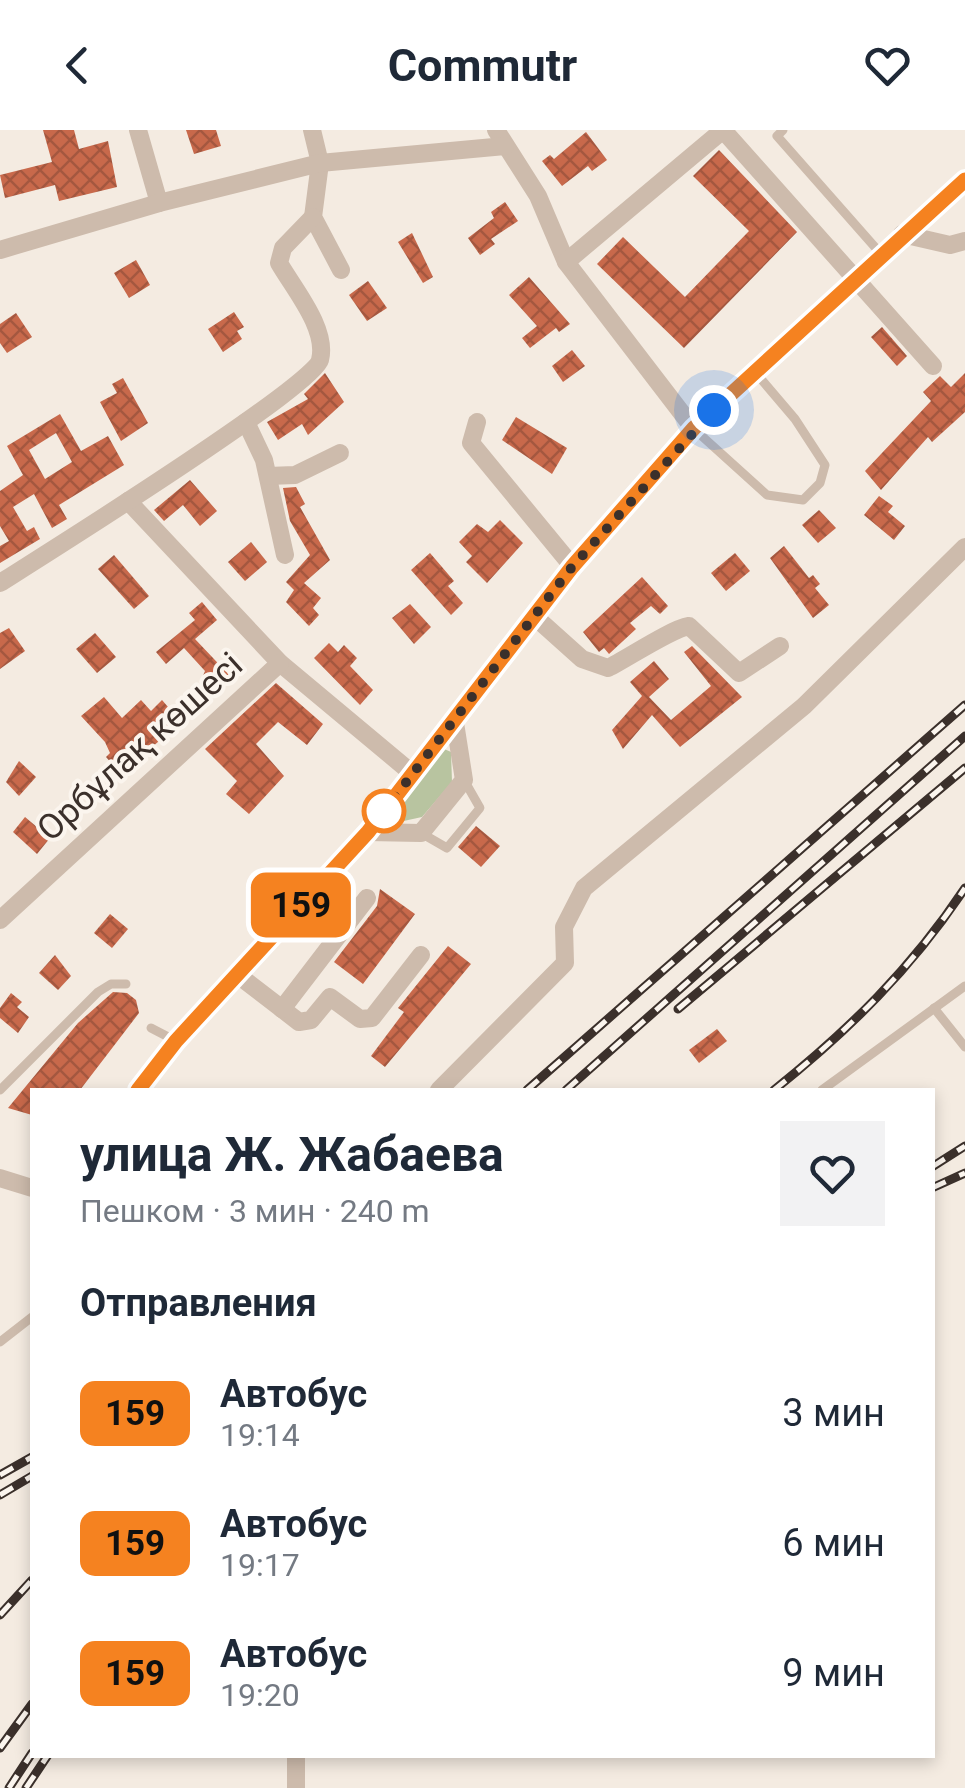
<!DOCTYPE html>
<html lang="ru">
<meta charset="utf-8">
<style>
:root{--surface:#fff;--page:#f2f2f3;--text:#1f2937;--muted:#747a83}
body{margin:0;font-family:Roboto,sans-serif;background:var(--page);color:var(--text);height:100vh;display:flex;flex-direction:column;font-size:38px;white-space:nowrap}
*{box-sizing:border-box;margin:0}
p{font-size:32px;color:var(--muted)}
.icon{flex:none;width:55px;height:55px;fill:none;stroke:currentColor;stroke-width:2;stroke-linecap:round;stroke-linejoin:round}
.map{position:relative;flex:1;overflow:hidden}
.details{position:absolute;left:30px;top:958px;width:905px;height:670px;display:flex;flex-direction:column;background:var(--surface);border-radius:0px;box-shadow:0 5px 15px #0003}
.details>*{flex:none}
.badge{padding:0 20px;border-radius:15px;font-size:35px;line-height:65px}
.you{position:absolute;width:50px;height:50px;margin:-25px;border:8px solid #fff;border-radius:50%;background:#1a73e8;box-shadow:0 0 0 15px #1a73e833}
.map>.badge{position:absolute;translate:-50% -50%;box-shadow:0 0 0 5px #fff}
h2{padding:0 50px;font-size:38px;line-height:90px}
.round{display:grid;place-items:center;flex:none;width:105px;height:105px;border-radius:0px;background:var(--page)}
.headline{display:flex;align-items:center;justify-content:space-between;height:170px;padding:0 50px}
h1{font-size:48px;font-weight:700;line-height:75px}
ul{padding:0;list-style:none}
li{display:flex;align-items:center;gap:30px;height:130px;padding:0 50px}
li div{flex:1}
li b{display:block;font-size:38px}
li em{font-style:normal}
li .badge{min-width:110px;font-weight:700;text-align:center}
header{display:flex;justify-content:space-between;align-items:center;height:130px;padding:0 50px;background:var(--surface);font-size:45px;font-weight:700}
.map>svg:first-child{display:block}
.green{fill:#b8c4a0}
.building{fill:url(#building-cross-hatch);fill-rule:evenodd}
.lines{fill:none;stroke-linecap:round;stroke-linejoin:round}
.lane{stroke:#cdbbac;stroke-width:9}
.street{stroke:#cdbbac;stroke-width:18}
.rail-casing{stroke:#3b302b;stroke-width:9}
.rail{stroke:#fbf5ee;stroke-width:5;stroke-dasharray:15;stroke-linecap:butt}
.line-casing{stroke:#fff;stroke-width:22}
.line{stroke:#f58220;stroke-width:15}
.walk{stroke:#3b302b;stroke-width:10;stroke-dasharray:0 18}
.stop-dot{fill:#fff;stroke:#f58220;stroke-width:5}
.labels{text-anchor:middle;dominant-baseline:central;stroke-width:8;stroke-linejoin:round;paint-order:stroke}
.street-label{font-size:35px;fill:#3b302b;stroke:#fbf5ee}
</style>
<header><svg class="icon" aria-label="back" viewBox="0 0 24 24"><path d="M15 5l-7 7 7 7"/></svg>Commutr<svg class="icon" aria-label="heart" viewBox="0 0 24 24"><path d="M12 20l-8-8c-3-5 5-10 8-4 3-6 11-1 8 4z"/></svg></header>
<div class="map">
<svg width="965" height="1658" viewBox="0 0 965 1658">
<defs>
<pattern id="building-cross-hatch" width="8" height="8" patternUnits="userSpaceOnUse" patternTransform="scale(2.5)"><rect width="8" height="8" fill="#c8694b"/><path d="M0 0l8 8M0 8l8-8" fill="none" stroke="#a4573f"/></pattern>
</defs>
<rect width="100%" height="100%" fill="#f4ebe1"/>
<path class="green" d="M442,618L451,622L452,652L422,687L399,692L391,681Z"/>
<g class="building">
<path d="M43,0H74L79,19L108,11L117,57L59,71L55,55L5,68L0,45L52,32Z"/>
<path d="M186,0H216L221,16L194,24Z"/>
<path d="M586,2L607,30L592,41L588,36L562,56L542,31L550,25L554,29Z"/>
<path d="M719,20L797,102L684,218L597,134L623,107L685,167L749,101L693,46Z"/>
<path d="M505,72L518,91L491,109L495,114L480,125L468,108L494,88L491,82Z"/>
<path d="M412,103L433,147L423,153L398,112Z"/>
<path d="M136,130L150,155L129,168L114,143Z"/>
<path d="M529,147L570,194L559,202L556,198L530,218L522,208L537,196L509,165Z"/>
<path d="M368,151L387,178L367,191L349,165Z"/>
<path d="M234,182L244,197L237,201L242,209L223,222L208,199Z"/>
<path d="M16,183L32,207L7,223L0,213V194Z"/>
<path d="M882,197L907,226L897,236L871,207Z"/>
<path d="M572,220L585,236L563,252L552,236Z"/>
<path d="M325,243L344,272L308,305L302,294L278,310L267,292L308,269L304,264Z"/>
<path d="M965,243V282L932,312L928,307L881,360L865,341L931,271L923,262L940,246L951,257Z"/>
<path d="M123,248L148,293L121,311L100,272L117,263L112,254Z"/>
<path d="M60,284L81,321L108,306L124,335L59,375L67,389L52,398L34,364L13,377L27,401L34,397L40,409L0,433V416L9,411L0,396V361L23,345L7,316ZM56,303L72,332L45,349L29,320Z"/>
<path d="M516,287L567,318L552,344L502,310Z"/>
<path d="M190,350L217,381L200,396L183,375L164,391L154,380Z"/>
<path d="M296,357L305,374L300,377L330,430L304,453L321,468L313,478L319,485L309,496L286,472L294,460L286,452L310,425L290,391L283,358Z"/>
<path d="M879,366L893,376L888,382L905,396L894,410L864,385Z"/>
<path d="M819,380L836,398L818,413L802,395Z"/>
<path d="M500,390L523,413L487,453L466,432L472,426L459,412L477,394L488,402Z"/>
<path d="M251,412L267,432L245,451L228,432Z"/>
<path d="M784,416L809,448L813,445L820,454L815,458L829,475L813,488L770,428Z"/>
<path d="M430,423L454,451L448,456L463,473L451,485L411,440Z"/>
<path d="M735,423L750,441L726,461L711,443Z"/>
<path d="M114,425L149,466L134,479L98,439Z"/>
<path d="M642,447L668,476L660,484L651,476L630,493L636,499L609,524L604,518L599,522L583,502Z"/>
<path d="M202,472L217,490L195,509L232,548L210,568L198,557L205,541L184,518L166,534L156,522L195,490L189,483Z"/>
<path d="M410,474L431,497L414,514L392,488Z"/>
<path d="M9,498L25,521L0,539V503Z"/>
<path d="M95,503L116,527L97,543L76,519Z"/>
<path d="M329,513L338,522L344,515L357,528L350,536L373,560L360,575L314,528Z"/>
<path d="M692,516L742,567L680,617L652,585L623,619L612,600L642,566L630,552L654,531L669,549L649,567L671,590L711,556L684,522Z"/>
<path d="M276,553L323,594L307,615L278,592L256,614L284,646L249,684L226,664L237,651L205,619Z"/>
<path d="M104,567L122,588L141,570L151,581L162,570L181,592L121,644L106,627L110,623L105,612L81,586Z"/>
<path d="M19,631L36,647L19,666L6,652Z"/>
<path d="M25,687L50,708L37,724L13,702Z"/>
<path d="M476,696L500,716L481,737L458,717Z"/>
<path d="M380,759L415,784L363,854L334,832L377,776Z"/>
<path d="M110,784L128,799L112,818L94,803Z"/>
<path d="M448,816L471,834L385,937L371,926L404,882L398,878Z"/>
<path d="M55,825L71,846L58,860L39,843Z"/>
<path d="M113,862L127,863L136,870L139,883L80,960H32V985L8,978L78,893Z"/>
<path d="M11,863L22,872L17,877L29,887L18,903L0,888V878Z"/>
<path d="M717,899L727,911L699,933L689,920Z"/>
</g>
<g class="lines">
<g class="lane">
<path d="M783,0L777,6L881,124"/>
<path d="M694,299L767,365L803,370L820,353L825,335L795,289L755,242"/>
<path d="M421,703L447,718L480,678L464,650"/>
<path d="M934,878L965,917"/>
<path d="M151,898L176,911"/>
<path d="M0,960L98,862L111,854H126"/>
<path d="M822,960L965,856"/>
<path d="M0,1212L32,1187"/>
</g>
<g class="street">
<path d="M138,0L159,73"/>
<path d="M312,0L320,33L313,87L341,140"/>
<path d="M496,0L538,66L566,132L694,299"/>
<path d="M902,104L950,115L965,111"/>
<path d="M0,120L159,73L320,33L505,16"/>
<path d="M566,132L723,0L933,236"/>
<path d="M246,292L264,330L285,425"/>
<path d="M477,292L471,313L573,437"/>
<path d="M268,346L295,345L340,323"/>
<path d="M128,371L280,533L413,644"/>
<path d="M0,453C41,427 314,256 320,230C328,199 294,159 279,133L283,118L313,87"/>
<path d="M534,486L582,529L608,538C628,528 671,499 689,496L739,543L780,516"/>
<path d="M368,702L421,703L464,650L455,593"/>
<path d="M0,790L280,533"/>
<path d="M238,845L299,892L311,890L330,867L360,889L372,888L421,825"/>
<path d="M282,879L367,768"/>
<path d="M138,960L176,911L368,702L573,437L694,299L965,49"/>
<path d="M439,960L565,833L564,797L584,758L804,576L965,417"/>
<path d="M0,1048L32,1058"/>
<path d="M296,1625V1658"/>
</g>
<defs>
<g id="rail">
<path d="M678,879L965,638"/>
<path d="M527,960L965,575"/>
<path d="M566,960L965,606"/>
<path d="M774,960C849,900 912,838 965,758"/>
<path d="M932,1037L965,1016"/>
<path d="M932,1058L965,1043"/>
<path d="M0,1345L32,1327"/>
<path d="M0,1365L32,1346"/>
<path d="M0,1485L32,1450"/>
<path d="M0,1618L32,1574"/>
<path d="M9,1658L32,1623"/>
<path d="M26,1658L48,1625"/>
</g>
</defs>
<use href="#rail" class="rail-casing"/>
<use href="#rail" class="rail"/>
</g>
<g class="lines">
<defs>
<path id="line" d="M138,960L176,911L368,702L572,437L694,298L965,50"/>
</defs>
<use href="#line" class="line-casing"/>
<use href="#line" class="line"/>
<path class="walk" d="M384,681L572,437L714,280"/>
</g>
<circle class="stop-dot" cx="384" cy="681" r="20"/>
<g class="labels">
<g class="street-label">
<text transform="translate(140 617) rotate(-42)">Орбұлақ көшесі</text>
</g>
</g>
</svg>
<div class="you" style="left:714px;top:280px"></div>
<b class="badge" style="left:301px;top:775px;background:#f58220;color:#111">159</b>
<section class="details">
<div class="headline"><div><h1>улица Ж. Жабаева</h1><p>Пешком · 3 мин · 240 m</p></div><a class="round"><svg class="icon" aria-label="heart" viewBox="0 0 24 24"><path d="M12 20l-8-8c-3-5 5-10 8-4 3-6 11-1 8 4z"/></svg></a></div>
<h2>Отправления</h2>
<ul>
<li><span class="badge" style="background:#f58220;color:#111">159</span><div><b>Автобус</b><p>19:14</p></div><em>3 мин</em></li>
<li><span class="badge" style="background:#f58220;color:#111">159</span><div><b>Автобус</b><p>19:17</p></div><em>6 мин</em></li>
<li><span class="badge" style="background:#f58220;color:#111">159</span><div><b>Автобус</b><p>19:20</p></div><em>9 мин</em></li>
</ul>
</section>
</div>
